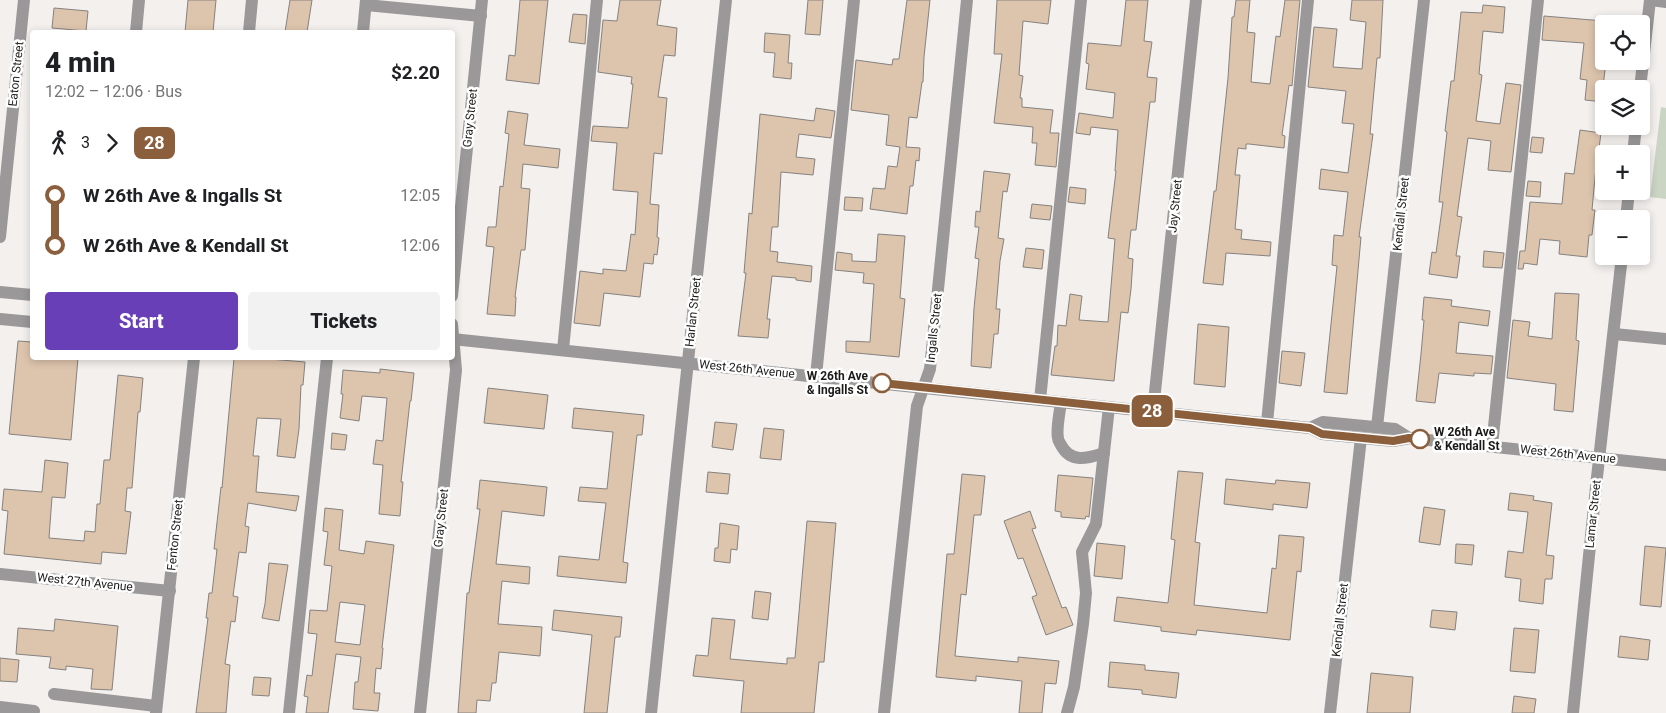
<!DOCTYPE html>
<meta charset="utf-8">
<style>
:root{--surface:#fff;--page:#f2f2f2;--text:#202124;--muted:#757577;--accent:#693fb7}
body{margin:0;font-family:Roboto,sans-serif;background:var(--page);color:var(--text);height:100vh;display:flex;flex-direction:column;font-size:19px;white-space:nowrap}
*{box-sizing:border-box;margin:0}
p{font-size:16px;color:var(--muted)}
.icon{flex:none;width:28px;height:28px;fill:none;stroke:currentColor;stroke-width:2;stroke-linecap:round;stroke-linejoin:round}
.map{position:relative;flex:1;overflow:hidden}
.details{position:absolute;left:30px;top:30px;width:425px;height:330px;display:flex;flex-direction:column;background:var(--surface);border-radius:5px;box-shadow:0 2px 8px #0003}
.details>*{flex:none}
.badge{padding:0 10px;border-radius:8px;font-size:18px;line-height:32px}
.tools{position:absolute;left:1595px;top:15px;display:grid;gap:10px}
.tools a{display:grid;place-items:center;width:55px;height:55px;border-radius:5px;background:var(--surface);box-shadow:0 2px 8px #0003;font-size:25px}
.map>.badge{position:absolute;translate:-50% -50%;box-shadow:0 0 0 2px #fff}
.legs{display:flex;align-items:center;gap:8px;height:55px;padding:0 15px;font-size:16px}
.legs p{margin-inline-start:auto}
.summary{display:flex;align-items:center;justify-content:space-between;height:85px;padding:0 15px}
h1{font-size:28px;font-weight:800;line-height:38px}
.button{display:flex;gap:10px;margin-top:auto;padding:10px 15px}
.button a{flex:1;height:58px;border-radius:5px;background:var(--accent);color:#fff;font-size:20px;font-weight:800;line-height:58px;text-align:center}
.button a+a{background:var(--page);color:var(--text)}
ul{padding:0 15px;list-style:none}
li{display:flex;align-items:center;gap:18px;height:50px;font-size:19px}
li i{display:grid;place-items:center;width:8px;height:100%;margin:0 6px;background:currentColor}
li i::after{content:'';width:12px;height:12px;margin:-6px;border:4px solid;border-radius:50%;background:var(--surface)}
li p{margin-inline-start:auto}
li:first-child i{background:linear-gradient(#0000 50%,currentColor 0)}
li:last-child i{background:linear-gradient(currentColor 50%,#0000 0)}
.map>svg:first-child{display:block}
.green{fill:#cbd5c4}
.building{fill:#ddc4ad;stroke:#85827f;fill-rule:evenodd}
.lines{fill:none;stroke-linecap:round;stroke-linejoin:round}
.minor{stroke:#9a9899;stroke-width:12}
.line-1-casing{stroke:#fff;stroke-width:11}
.line-1{stroke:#8b5e3c;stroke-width:8}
.stop-1-dot{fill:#fff;stroke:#8b5e3c;stroke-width:2.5}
.labels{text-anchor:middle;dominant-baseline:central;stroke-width:5;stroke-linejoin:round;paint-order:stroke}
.street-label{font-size:12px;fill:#1b1a19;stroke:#fff}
.stop-label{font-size:12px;font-weight:bold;fill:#1b1a19;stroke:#fff;text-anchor:end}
</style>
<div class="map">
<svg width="1666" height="713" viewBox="0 0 1666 713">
<rect width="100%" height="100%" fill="#f4f0ed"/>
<path class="green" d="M1661,107L1666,108V199L1650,197Z"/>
<g class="building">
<path d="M188,0H216L213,32H185Z"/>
<path d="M290,0H312L307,32H285Z"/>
<path d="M520,0H548L539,84L506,80L509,55L515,56Z"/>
<path d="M620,0H661L657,25L677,28L675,56L664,55L658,97L667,98L662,154L654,153L650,204L659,205L657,237L659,238L657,255L654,254L653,264L644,263L640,297L604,293L600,326L574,323L580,271L603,274V269L626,271L631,234L635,235L638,192L613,190L617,143L591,141L593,126L628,128L633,84H631L632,77L598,72L603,20L617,21Z"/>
<path d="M808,0H823L820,35L805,34Z"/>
<path d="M907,0H930L924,57L923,82H922L917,118L909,117L906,147L920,148L919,161L916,160L913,186H910L907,214L870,209L873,188L885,189L888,166L897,167L900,147L886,145L889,115L851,110L856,60L892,65L893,59H899Z"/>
<path d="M997,0H1051L1048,24L1023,21L1019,75L1023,76L1020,98H1022V107L1053,110L1050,133H1059L1056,167L1035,165L1037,143H1032L1033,127L994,123L1002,54H994Z"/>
<path d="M1126,0H1148L1144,41L1152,42L1147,77L1157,78L1155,102H1150L1136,230H1131L1128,258L1133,259L1131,289L1128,313L1121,312L1114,381L1051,375L1055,346H1057L1058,325L1066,326L1070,294L1082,296L1079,320L1108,322L1115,239L1108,238L1116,171H1115L1118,130L1091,127L1090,135L1076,133L1079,113L1113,118L1115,93L1086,89L1089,64L1086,63L1088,43L1121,46Z"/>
<path d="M1236,0H1250L1247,32L1255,33L1251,82L1270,84L1276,36L1280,37L1285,0H1300L1292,86L1289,85L1282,135L1285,136L1284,148L1249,144H1246V149L1238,148L1235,175H1240L1235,229L1242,230L1241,239L1271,242L1270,256L1226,253L1223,285L1203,283L1214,191H1216L1228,78L1232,17H1234Z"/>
<path d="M1352,0H1383L1380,58H1377L1370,134H1373L1359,237H1361L1347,394L1324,392L1337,266L1332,265L1334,235L1343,236L1348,192L1319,189L1321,169L1348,173L1354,124L1342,123L1346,91L1308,87L1314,27L1337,29L1333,67L1362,69L1366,22L1350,20Z"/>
<path d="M1483,5L1505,7L1503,33L1483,31L1479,74L1482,75L1476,121L1500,124L1506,83L1521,85L1511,172L1488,170L1491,141L1468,138L1457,216L1462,217L1456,256H1460L1457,278L1429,274L1432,252L1436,253L1443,202H1439L1447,132L1445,131L1451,81H1454L1461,12L1482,13Z"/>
<path d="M54,8L88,11L86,31L52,28Z"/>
<path d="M573,14L587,15L585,44L569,42Z"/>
<path d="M1544,16L1604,21V61H1606L1603,87L1604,102L1585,100L1587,80L1580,79L1584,43L1542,40Z"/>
<path d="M765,33L790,35L788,63H792L791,79L773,77L775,53L764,52Z"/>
<path d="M816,108L835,111L831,138L799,134L796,157L815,159L813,175L781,172L778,227H772L770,251L778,252L777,262L812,266L811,282L796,280V278L772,276L767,319H770L768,338L738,336L746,273H744L749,213L752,214L760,114L814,121Z"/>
<path d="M508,111L528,114L524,145L560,149L558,168L523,164L521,188L530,189L525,250H521L515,297H516L515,316L487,314L494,247L486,246L488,227H496L500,186L503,187L509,134L505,133Z"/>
<path d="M1580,130L1601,133L1598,156H1597L1592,210H1595L1592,235H1589L1587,257L1559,254L1560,241L1540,239L1537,265L1524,263L1523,269H1518L1520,251H1525L1530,202L1562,204L1565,173L1574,174Z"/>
<path d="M1532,137L1544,138L1542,153L1530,152Z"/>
<path d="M984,171L1010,174L1007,192L1003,191L998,238L1004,239L1000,261L996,309H1000L998,334H994L991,368L971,366L974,308L979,259L975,258L979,227H975V223L976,211L980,212Z"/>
<path d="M1528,181L1541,182L1540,197L1526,196Z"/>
<path d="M1070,187L1086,189L1085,204L1068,202Z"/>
<path d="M845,197L863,198L862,211L844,210Z"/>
<path d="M1032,204L1052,206L1050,220L1030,218Z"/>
<path d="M878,234L905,236L900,298L905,299L899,357L846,352V341L870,342L874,284L863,283L864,273L835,270L837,252L852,254V261L876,262Z"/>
<path d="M1026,248L1044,250L1042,269L1023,267Z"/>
<path d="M1484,251L1504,253L1502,268L1483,267Z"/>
<path d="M1555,293L1579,294L1576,340L1579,341L1573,412L1554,410L1556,384L1507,378L1513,320L1530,322L1528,336L1552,339Z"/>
<path d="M1424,297L1452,300L1451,306L1490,311L1488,326L1459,322L1456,353L1493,356L1491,374L1474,373V376L1439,373L1435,403L1416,401L1421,354L1424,320H1422Z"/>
<path d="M1198,324L1229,327L1225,387L1194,384Z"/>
<path d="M18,341L32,342V358H78L71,440L9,434Z"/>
<path d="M1282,351L1305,353L1301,386L1279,383Z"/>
<path d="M234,358H257L305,362L303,385H301L299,429L295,458L277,456L281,419L257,418L253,456H259L256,492L299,496L296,511L248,503L245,526L249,527L246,553L239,552L233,596L238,597L235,622L231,621L225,664L230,665L226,713H196L208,618H206L209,593H212L217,549H214L221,487L222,488Z"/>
<path d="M380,369L414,373L411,401H410L401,482H403L400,516L379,514L383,465L373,464L376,440L383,441L387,398L362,396L359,421L340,418L343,394H341L343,370L380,373Z"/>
<path d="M118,375L143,378L140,412H138L132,488H127L125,511L131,512L126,554L102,552L101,564L4,554L8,511L2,510L4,489L42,492L45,460L68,463L65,498L52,497L49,538L84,541L85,531L95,532L97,504H100L104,460H110Z"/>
<path d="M488,388L548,395L544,429L484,423Z"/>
<path d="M574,408L644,415L642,435H637L623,562L628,563L626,583L557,576L559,556L599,560L606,503L578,501L580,487L607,489L613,432L572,428Z"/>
<path d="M715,422L737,424L733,450L712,447Z"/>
<path d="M764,428L784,430L781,460L760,458Z"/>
<path d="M332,433L347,435L345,450L331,449Z"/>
<path d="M1178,471L1203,473L1195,542L1200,543L1194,605L1267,613L1272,568L1276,569L1279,535L1304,537L1301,572L1297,571L1290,640L1197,630L1196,635L1161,631V627L1114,621L1117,597L1168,603L1175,540L1171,539Z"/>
<path d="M708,472L730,474L728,494L706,492Z"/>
<path d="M962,474L985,476L981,515H974L966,595L961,594L955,656L1018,662V657L1059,661L1056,684L1045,683L1042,713H1019L1022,681L976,676V681L936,677L947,554H954Z"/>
<path d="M1058,475L1093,478L1089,517L1086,516L1085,519L1061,517V512L1055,511Z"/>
<path d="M1226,479L1275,484L1276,480L1310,483L1307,508L1273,504V510L1224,504Z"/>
<path d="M480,480L547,487L544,516L502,511L496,564L530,567L529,584L502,581L498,624L542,627L540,656L499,652L496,683H492L490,701L477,700L476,713H458L467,593H469L480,509H477Z"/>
<path d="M1510,493L1534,496L1533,500L1552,503L1546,555L1554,556L1552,579H1545L1543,604L1519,601L1521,579L1505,577L1508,551L1523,553L1528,512L1508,510Z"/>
<path d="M1424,507L1445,510L1440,545L1419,542Z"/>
<path d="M325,508L343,510L339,550L364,554L366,541L394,545L382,648H383L381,669L376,668L374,693H380L378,711L353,709L355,682H358L361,657L336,654L328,713H306L308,697L304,696L307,675L312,676L317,634L308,633L310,610L327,611L332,566L324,565L328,532L323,531ZM340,602L365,605L360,645L335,642Z"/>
<path d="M1030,511L1036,528L1032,529L1062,608L1066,607L1073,625L1046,635L1032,597L1037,595L1023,558L1018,559L1004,521Z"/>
<path d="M807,521L836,523L824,662H819L814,713H741L744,681L693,676L696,655L708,656L712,618L735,620L730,659L787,664V658H795Z"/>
<path d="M720,523L739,526L737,550L731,549L730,563L714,561L715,548H718Z"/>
<path d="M1097,543L1125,546L1122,579L1094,576Z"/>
<path d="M1456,544L1474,545L1472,565L1455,563Z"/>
<path d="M1645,546L1666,548L1661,607L1640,605Z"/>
<path d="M269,563L288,565L279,621L262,618L265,604Z"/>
<path d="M755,591L771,593L768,620L752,618Z"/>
<path d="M554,610L622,617L620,637H615L607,713H584L592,635L552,630Z"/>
<path d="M1432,610L1457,612L1455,630L1430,627Z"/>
<path d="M55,619L118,626L112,690L91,689L93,669L66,666V670L49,668L51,657L16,654L18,628L54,631Z"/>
<path d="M1514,628L1539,630L1535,673L1510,671Z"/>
<path d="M1620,636L1650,640L1648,660L1618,657Z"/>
<path d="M0,658L19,660L17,682L0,681Z"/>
<path d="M1110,662L1145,665V670L1179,673L1176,698L1142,694V690L1108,687Z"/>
<path d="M1371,673L1413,677L1410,713H1367Z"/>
<path d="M254,677L271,678L269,696L252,695Z"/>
<path d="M1514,696L1536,699L1534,713H1512Z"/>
</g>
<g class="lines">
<g class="minor">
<path d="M1651,0L1666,2"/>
<path d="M366,5L481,16"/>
<path d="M136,32L139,0"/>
<path d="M249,32L252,0"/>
<path d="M363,32L366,0"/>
<path d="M1640,89L1650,0"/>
<path d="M1633,154L1636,126"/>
<path d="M1626,219L1629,191"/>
<path d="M0,237L24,0"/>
<path d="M0,292L32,295"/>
<path d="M452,296L482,0"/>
<path d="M0,319L32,322"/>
<path d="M1614,334L1666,339"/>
<path d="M452,339L1310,428L1322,434L1393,441L1409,438L1666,465"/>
<path d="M563,350L597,0"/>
<path d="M816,376L854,0"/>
<path d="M1040,400L1081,0"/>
<path d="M1061,402C1060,411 1056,429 1058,438C1058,441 1060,443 1061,445C1071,464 1088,458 1104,453"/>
<path d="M1153,411L1196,0"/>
<path d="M1267,423L1308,0"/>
<path d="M1377,427L1424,0"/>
<path d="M1310,428L1323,422L1395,429L1409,438"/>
<path d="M1492,446L1538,0"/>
<path d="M0,574L170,591"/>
<path d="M54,694L156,706"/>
<path d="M0,707L34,711L33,713"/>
<path d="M156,713L194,358"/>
<path d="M289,713L327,358"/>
<path d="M420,713L456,370L452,324"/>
<path d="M651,713L726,0"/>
<path d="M884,713L917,406L930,369L967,0"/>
<path d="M1067,713L1074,687L1083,624L1086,593L1082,552L1096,524L1109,407"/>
<path d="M1330,713L1361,438"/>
<path d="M1573,713L1597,477L1622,256"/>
</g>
</g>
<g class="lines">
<defs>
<path id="line-1" d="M882,383L1310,428L1322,434L1393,441L1409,438L1420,439"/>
</defs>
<use href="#line-1" class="line-1-casing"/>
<use href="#line-1" class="line-1"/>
</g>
<g class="stop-1-dot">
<circle cx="882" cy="383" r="9"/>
<circle cx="1420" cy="439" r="9"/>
</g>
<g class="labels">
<g class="street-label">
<text transform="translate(16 74) rotate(-84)">Eaton Street</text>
<text transform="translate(470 118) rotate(-84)">Gray Street</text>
<text transform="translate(1175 206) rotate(-84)">Jay Street</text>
<text transform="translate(1401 214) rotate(-84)">Kendall Street</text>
<text transform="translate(693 312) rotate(-84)">Harlan Street</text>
<text transform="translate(934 328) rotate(-84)">Ingalls Street</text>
<text transform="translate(747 369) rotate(6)">West 26th Avenue</text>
<text transform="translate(1568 454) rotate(6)">West 26th Avenue</text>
<text transform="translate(1593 514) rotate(-84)">Lamar Street</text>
<text transform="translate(441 518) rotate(-84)">Gray Street</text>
<text transform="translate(175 535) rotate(-84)">Fenton Street</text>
<text transform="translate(85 582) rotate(6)">West 27th Avenue</text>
<text transform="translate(1340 620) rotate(-84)">Kendall Street</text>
</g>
<g class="stop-label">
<text x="868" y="376">W 26th Ave<tspan x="868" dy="14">&amp; Ingalls St</tspan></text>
<text x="1434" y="432" text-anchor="start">W 26th Ave<tspan x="1434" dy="14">&amp; Kendall St</tspan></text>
</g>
</g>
</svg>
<div class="tools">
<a><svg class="icon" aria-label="locate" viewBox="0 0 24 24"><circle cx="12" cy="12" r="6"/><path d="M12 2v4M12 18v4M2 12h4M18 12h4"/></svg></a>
<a><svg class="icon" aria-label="layers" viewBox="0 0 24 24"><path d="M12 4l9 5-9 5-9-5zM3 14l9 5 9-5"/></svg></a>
<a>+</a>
<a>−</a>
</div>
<b class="badge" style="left:1152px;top:411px;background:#8b5e3c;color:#fff">28</b>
<section class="details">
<div class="summary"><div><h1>4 min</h1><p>12:02 – 12:06 · Bus</p></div><b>$2.20</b></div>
<div class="legs"><svg class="icon" aria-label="walk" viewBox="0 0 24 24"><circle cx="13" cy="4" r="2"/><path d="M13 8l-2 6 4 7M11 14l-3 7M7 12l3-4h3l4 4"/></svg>3<svg class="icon" aria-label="forward" viewBox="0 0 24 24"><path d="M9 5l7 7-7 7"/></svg><b class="badge" style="background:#8b5e3c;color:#fff">28</b></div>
<ul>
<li><i style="color:#8b5e3c"></i><b>W 26th Ave &amp; Ingalls St</b><p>12:05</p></li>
<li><i style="color:#8b5e3c"></i><b>W 26th Ave &amp; Kendall St</b><p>12:06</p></li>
</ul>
<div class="button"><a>Start</a><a>Tickets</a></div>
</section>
</div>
